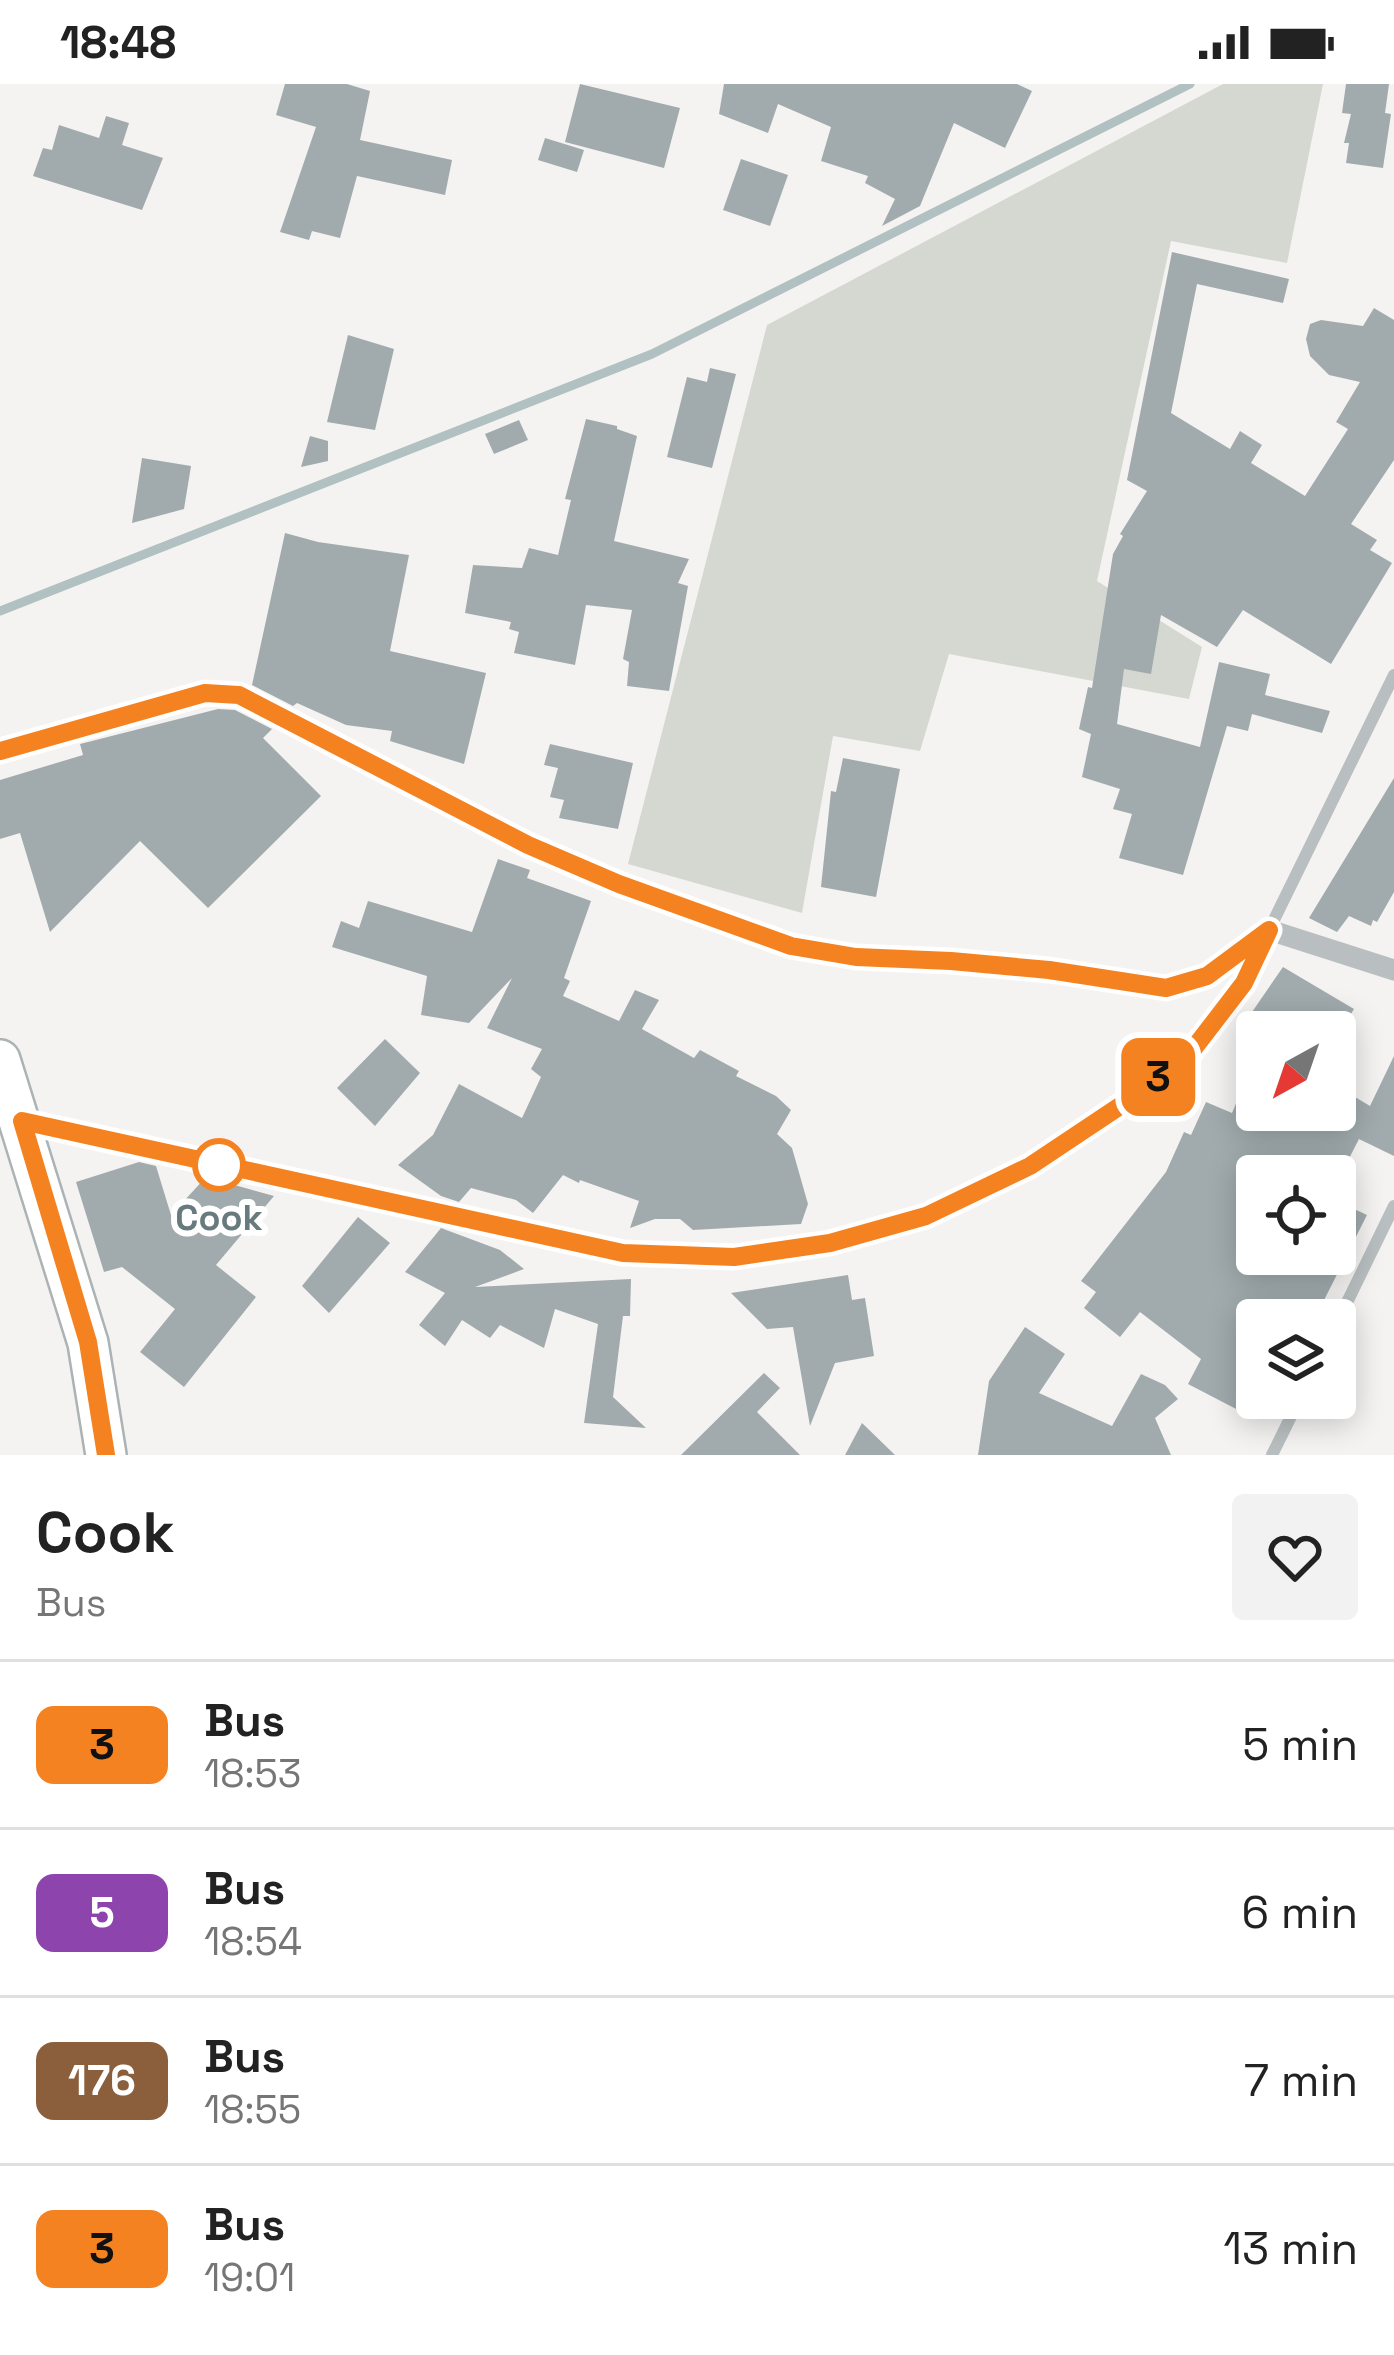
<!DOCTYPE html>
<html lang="it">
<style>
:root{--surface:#fff;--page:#f2f2f2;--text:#222;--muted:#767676;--line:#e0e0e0}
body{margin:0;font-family:"Space Grotesk",sans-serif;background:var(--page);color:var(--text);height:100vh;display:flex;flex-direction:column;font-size:45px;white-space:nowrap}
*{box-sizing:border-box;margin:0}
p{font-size:39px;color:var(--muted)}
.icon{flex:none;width:66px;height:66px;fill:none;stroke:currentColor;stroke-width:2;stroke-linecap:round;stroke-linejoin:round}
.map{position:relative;height:1371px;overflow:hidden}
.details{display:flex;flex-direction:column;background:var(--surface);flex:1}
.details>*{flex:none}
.badge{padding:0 24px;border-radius:18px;font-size:42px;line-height:78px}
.needle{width:78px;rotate:220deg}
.controls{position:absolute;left:1236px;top:927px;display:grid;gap:24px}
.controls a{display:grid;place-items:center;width:120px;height:120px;border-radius:12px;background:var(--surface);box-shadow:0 6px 30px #0003;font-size:60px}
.map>.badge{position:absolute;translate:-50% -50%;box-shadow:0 0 0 6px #fff}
.round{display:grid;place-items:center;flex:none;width:126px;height:126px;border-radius:12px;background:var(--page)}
.headline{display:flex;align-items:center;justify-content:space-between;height:204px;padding:0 36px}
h1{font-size:57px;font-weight:800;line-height:90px}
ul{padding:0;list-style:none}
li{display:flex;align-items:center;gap:36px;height:168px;padding:0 36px;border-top:3px solid var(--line)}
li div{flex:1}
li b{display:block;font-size:45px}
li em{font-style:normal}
li .badge{min-width:132px;font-weight:700;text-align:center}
.status{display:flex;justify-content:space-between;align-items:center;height:84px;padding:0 60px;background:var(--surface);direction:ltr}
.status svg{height:33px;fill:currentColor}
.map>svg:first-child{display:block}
.green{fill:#d5d8d0}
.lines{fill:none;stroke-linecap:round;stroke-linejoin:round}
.stream{stroke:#b1c0c0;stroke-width:9}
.building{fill:#a1abad}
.secondary-casing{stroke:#acb3b5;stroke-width:44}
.minor{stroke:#b9bfc0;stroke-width:12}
.tertiary{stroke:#b9bfc0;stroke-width:21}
.secondary{stroke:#fff;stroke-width:39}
.line-casing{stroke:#fff;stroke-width:27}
.line{stroke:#f58220;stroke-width:18}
.stop-dot{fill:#fff;stroke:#f58220;stroke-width:6}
.labels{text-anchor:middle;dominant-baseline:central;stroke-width:12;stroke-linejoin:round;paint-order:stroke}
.stop-label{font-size:36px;font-weight:bold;fill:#677a7e;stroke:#fff}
</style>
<div class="status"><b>18:48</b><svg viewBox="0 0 49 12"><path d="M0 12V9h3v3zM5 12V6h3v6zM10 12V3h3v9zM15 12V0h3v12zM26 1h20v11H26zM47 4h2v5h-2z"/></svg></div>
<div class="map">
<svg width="1394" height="1371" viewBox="0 0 1394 1371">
<rect width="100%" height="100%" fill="#f4f3f1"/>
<path class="green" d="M1223,0H1323L1287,179L1171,157L1097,497L1202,563L1189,615L949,570L920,667L833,652L802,829L628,780L767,241Z"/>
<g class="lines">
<path class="stream" d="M0,527L652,270L1190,0"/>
</g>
<g class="building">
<path d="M285,0H347L370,7L360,56L452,76L445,111L357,92L340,154L312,147L309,156L280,148L316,43L276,31Z"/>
<path d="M580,0L680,24L664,84L565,58Z"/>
<path d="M724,0H1017L1032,7L1005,64L954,39L920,122L882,142L895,115L865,99L868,92L821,77L831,43L778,20L768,49L719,30Z"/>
<path d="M1346,0H1389L1385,29L1391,30L1383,84L1346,79L1349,59H1344L1351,30L1342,29Z"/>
<path d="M106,32L129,39L122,61L163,74L142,126L33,92L43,64L52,66L59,41L99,54Z"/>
<path d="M545,54L584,66L577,88L538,76Z"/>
<path d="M741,75L788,91L770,142L723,126Z"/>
<path d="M1172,168L1289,195L1283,219L1197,200L1171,329L1230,365L1240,347L1262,361L1251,379L1305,412L1348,345L1336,338L1360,298L1329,291L1310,272L1306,255L1310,240L1321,236L1363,242L1374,224L1394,236V376L1351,440L1377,456L1370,466L1392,479L1331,580L1243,526L1217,563L1161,531L1151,590L1124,585L1117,640L1200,663L1219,578L1270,590L1265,611L1330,627L1322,649L1252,630L1248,647L1227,642L1183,791L1119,774L1132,730L1113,725L1120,705L1082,693L1091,650L1079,645L1088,603L1092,604L1113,470L1123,452L1120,450L1147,407L1127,396Z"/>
<path d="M348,251L394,265L375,346L327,338Z"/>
<path d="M710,284L736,290L712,384L667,373L687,293L707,298Z"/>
<path d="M586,335L617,342V345L637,352L614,457L689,475L678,499L688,502L669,607L627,602L629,578L623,575L632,526L586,521L575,581L514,569L519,548L509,545L511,538L465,529L473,481L522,484L529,464L558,471L571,416L565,415Z"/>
<path d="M519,336L528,356L494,370L485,350Z"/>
<path d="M310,352L328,357V377L301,383Z"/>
<path d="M142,374L191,382L184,425L132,439Z"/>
<path d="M285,449L318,458L409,471L390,567L486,589L464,680L390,657L392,647L346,641L297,619L293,622L252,601Z"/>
<path d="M218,625L235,626L272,645L263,654L321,712L208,824L140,757L50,848L20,749L0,755V696L83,671L80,660Z"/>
<path d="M550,660L633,679L618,745L559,734L564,716L550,713L558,684L544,681Z"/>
<path d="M843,674L900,685L876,813L821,803L831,707L836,708Z"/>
<path d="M1394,694V808L1377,838L1373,836L1371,842L1349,832L1337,848L1309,834Z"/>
<path d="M498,775L530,786L527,794L591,817L564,894L570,897L563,912L619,937L635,906L659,916L642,945L694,974L700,966L739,987L736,992L776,1012L791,1026L777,1050L792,1064L808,1120L801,1140L693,1146L680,1135H655L630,1144L639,1117L580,1096L579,1099L563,1091L533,1129L516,1116L471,1104L459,1118L441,1112L398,1081L433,1051L459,1000L522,1034L541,993L531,985L542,965L487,944L512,894L469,939L421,931L427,892L332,863L341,837L359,844L368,817L472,848Z"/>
<path d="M1283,883L1354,925L1340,948H1276L1258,937L1260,933L1252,928Z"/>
<path d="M385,955L420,989L375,1042L337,1004Z"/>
<path d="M1257,970V1026H1335V1001L1370,1022L1394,972V1072L1359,1055L1340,1092H1257V1117L1250,1133L1257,1137V1170H1335V1116L1367,1131L1314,1236H1257V1295L1240,1327L1188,1300L1201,1275L1140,1228L1120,1253L1084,1224L1096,1208L1081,1197L1166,1088L1184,1048L1191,1051L1206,1018L1232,1029Z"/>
<path d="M139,1078L156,1082L171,1131L206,1093L274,1112L216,1181L256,1213L184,1303L140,1268L175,1225L122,1183L104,1188L76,1098Z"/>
<path d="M358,1133L390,1159L329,1229L302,1202Z"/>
<path d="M441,1144L500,1166L524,1185L475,1203L631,1195L630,1232H623L613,1313L646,1344L584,1339L598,1240L555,1225L544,1264L500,1241L490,1254L462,1236L445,1262L419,1241L445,1209L405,1188Z"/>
<path d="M848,1191L852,1216L865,1214L874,1272L835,1279L810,1342L793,1243L767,1245L731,1209Z"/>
<path d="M1025,1243L1065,1270L1039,1309L1112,1342L1141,1290L1165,1301L1178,1315L1155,1334L1171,1371H978L989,1297Z"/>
<path d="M764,1289L780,1304L757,1328L800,1371H681Z"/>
<path d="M862,1339L895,1371H845Z"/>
</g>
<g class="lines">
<defs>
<path id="secondary" d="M0,976L88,1259L106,1371"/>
</defs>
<use href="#secondary" class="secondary-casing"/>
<g class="minor">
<path d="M1269,846L1394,591"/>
<path d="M1335,1243L1394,1122"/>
<path d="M1272,1371L1300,1314"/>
</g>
<g class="tertiary">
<path d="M0,667L205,609L239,611L528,761L619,800L791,862L856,873L1049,886L1166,903L1207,892L1264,850"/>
<path d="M1269,846L1394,886"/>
<path d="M12,1035L623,1169L734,1173L830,1159L926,1132L1030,1082L1126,1018L1191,968L1244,899L1269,846"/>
</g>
<use href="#secondary" class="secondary"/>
</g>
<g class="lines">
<defs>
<path id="line" d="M0,667L205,609L239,611L528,761L619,800L791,862L856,873L951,877L1049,886L1166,904L1207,892L1269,846L1244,899L1191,968L1126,1018L1030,1082L926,1132L830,1159L734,1173L623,1169L22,1037L88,1258L106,1371"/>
</defs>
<use href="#line" class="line-casing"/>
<use href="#line" class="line"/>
</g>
<circle class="stop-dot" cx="219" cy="1081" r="24"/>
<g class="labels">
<g class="stop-label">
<text x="219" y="1134">Cook</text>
</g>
</g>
</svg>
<div class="controls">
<a><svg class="needle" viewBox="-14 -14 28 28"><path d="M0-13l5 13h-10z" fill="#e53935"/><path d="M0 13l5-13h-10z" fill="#767676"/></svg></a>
<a><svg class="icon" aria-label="locate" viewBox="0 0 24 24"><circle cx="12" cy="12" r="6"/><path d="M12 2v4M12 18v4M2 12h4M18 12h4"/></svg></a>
<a><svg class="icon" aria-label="layers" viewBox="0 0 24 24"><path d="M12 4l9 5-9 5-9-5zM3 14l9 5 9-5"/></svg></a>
</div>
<b class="badge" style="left:1158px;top:993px;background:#f58220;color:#111">3</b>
</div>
<section class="details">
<div class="headline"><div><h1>Cook</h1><p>Bus</p></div><a class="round"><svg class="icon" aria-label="heart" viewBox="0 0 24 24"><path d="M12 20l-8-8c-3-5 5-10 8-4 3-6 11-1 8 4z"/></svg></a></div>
<ul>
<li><span class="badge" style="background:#f58220;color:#111">3</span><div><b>Bus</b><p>18:53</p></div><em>5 min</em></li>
<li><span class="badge" style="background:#8e44ad;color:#fff">5</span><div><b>Bus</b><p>18:54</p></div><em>6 min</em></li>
<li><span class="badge" style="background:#8b5e3c;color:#fff">176</span><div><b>Bus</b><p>18:55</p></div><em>7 min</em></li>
<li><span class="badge" style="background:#f58220;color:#111">3</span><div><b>Bus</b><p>19:01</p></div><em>13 min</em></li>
</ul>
</section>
